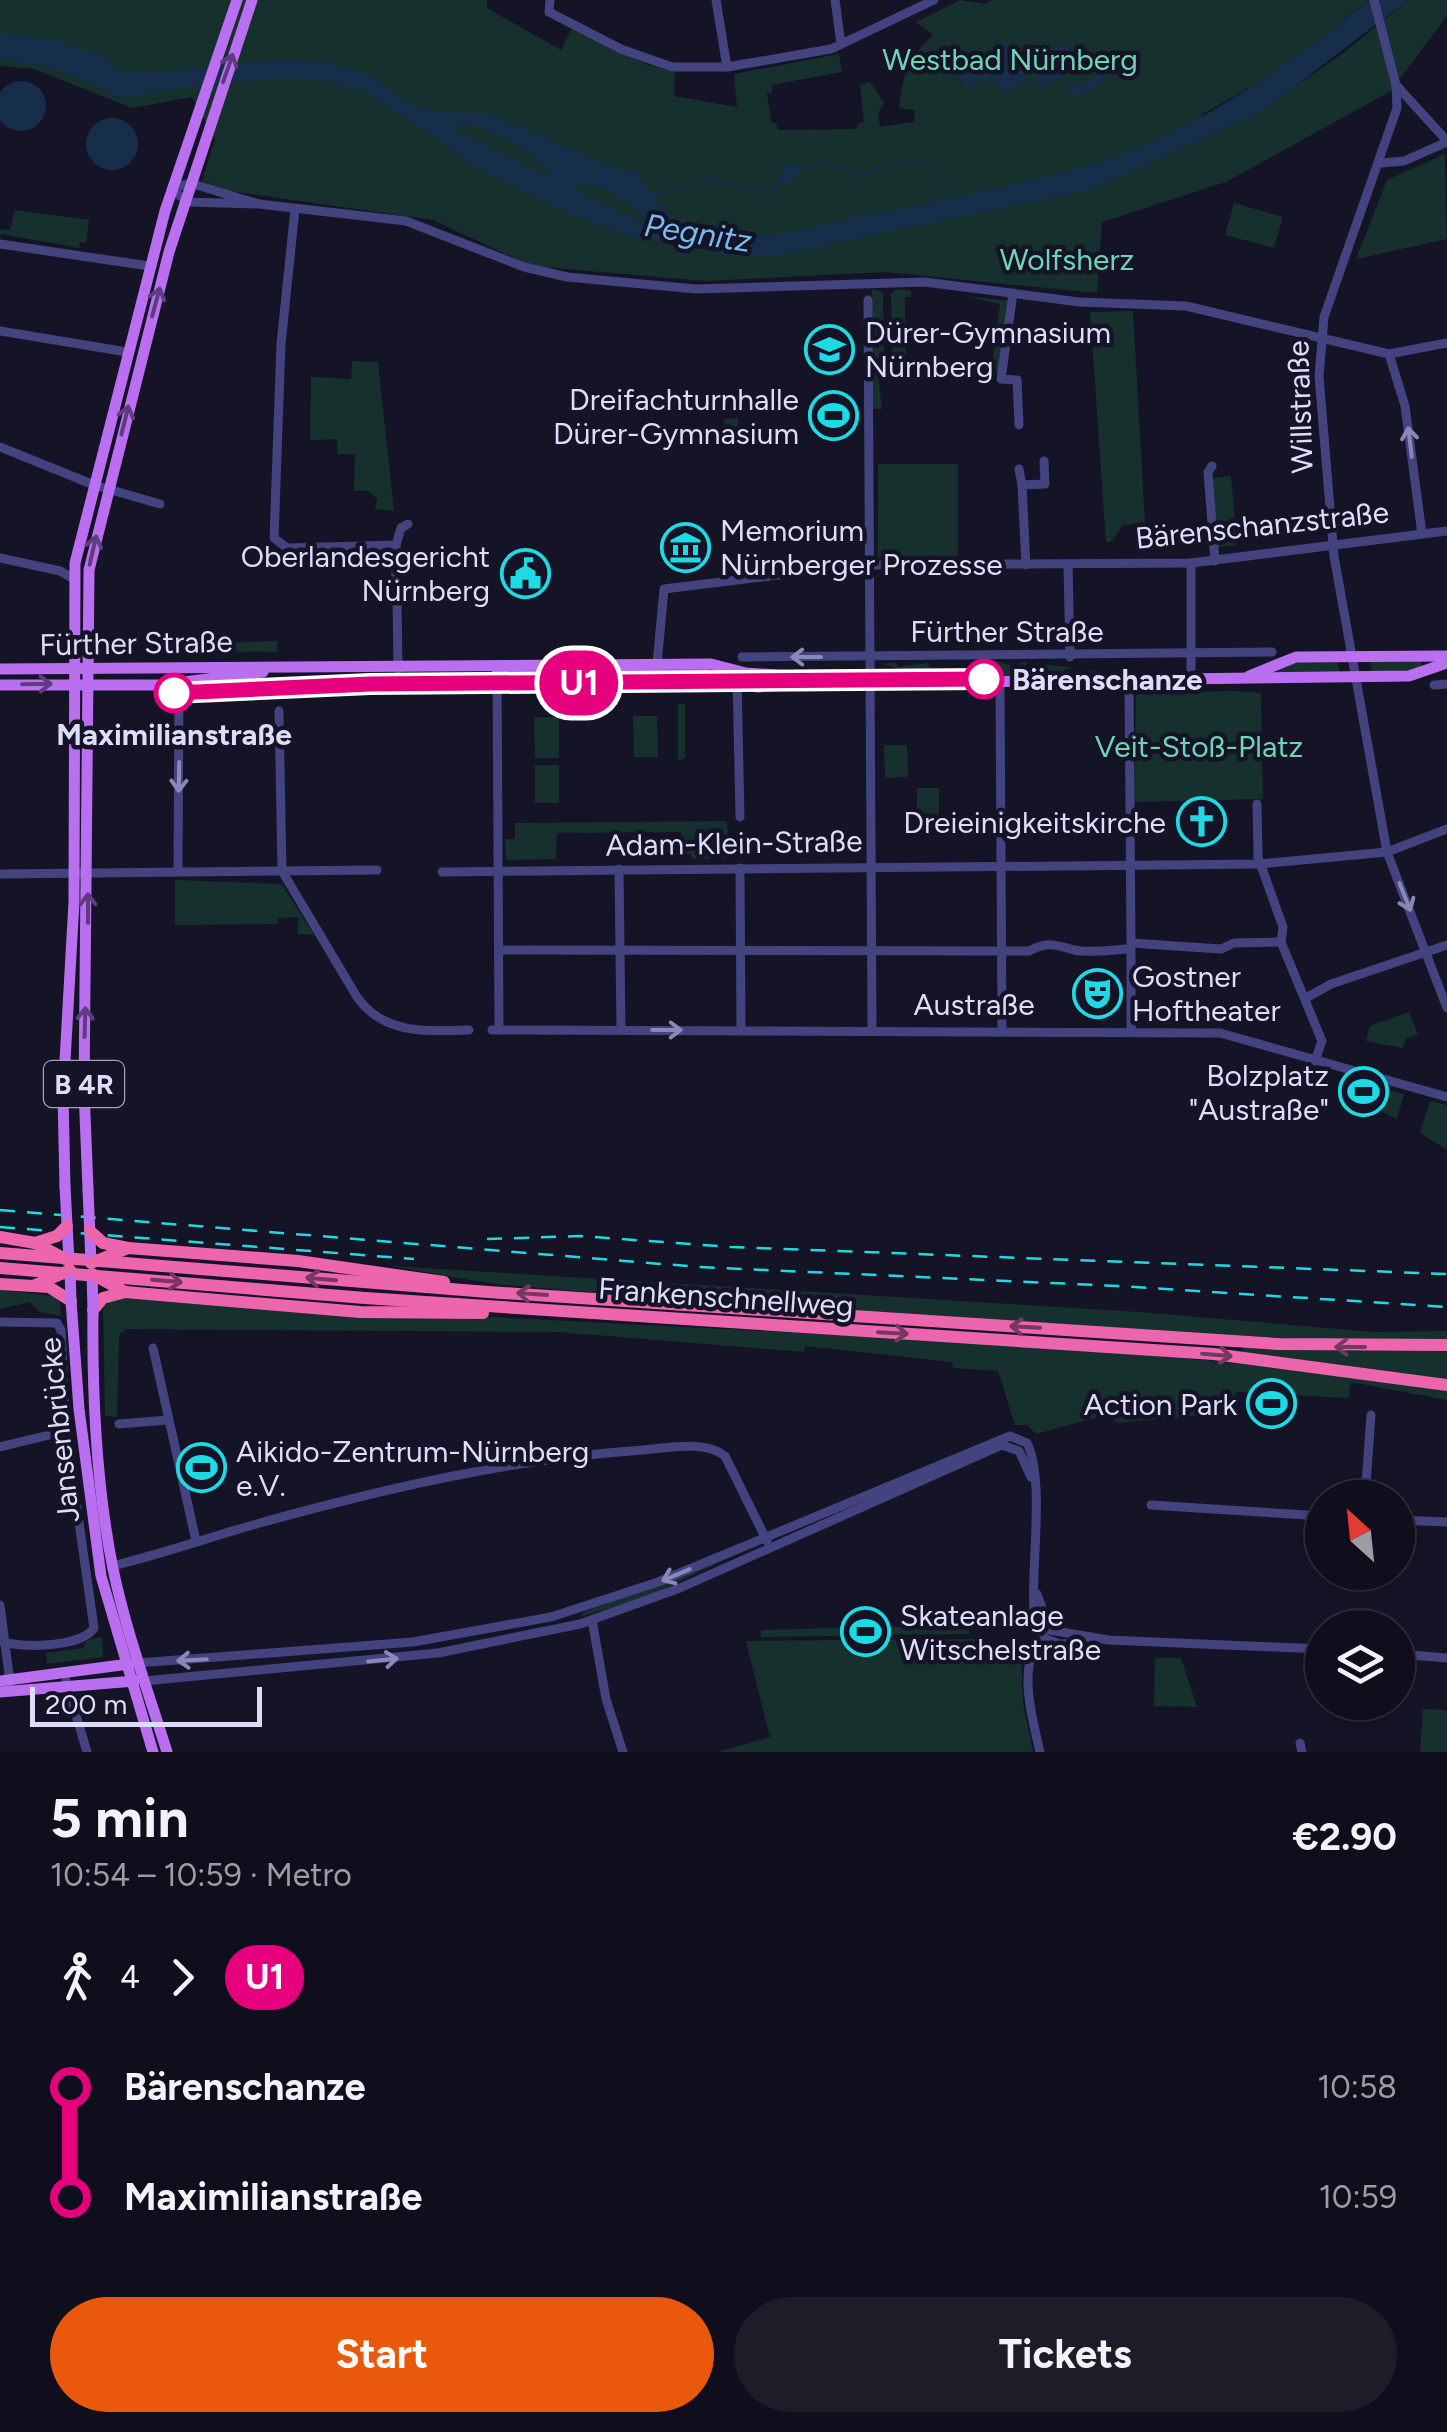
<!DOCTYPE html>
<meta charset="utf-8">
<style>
:root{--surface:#100e1c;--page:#1e1c29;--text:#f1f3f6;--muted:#9c9ca3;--line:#302e3b;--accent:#ea580c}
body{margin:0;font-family:Figtree,sans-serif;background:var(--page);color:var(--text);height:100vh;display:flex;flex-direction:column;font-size:38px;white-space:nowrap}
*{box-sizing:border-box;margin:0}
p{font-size:32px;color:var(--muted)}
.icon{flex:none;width:55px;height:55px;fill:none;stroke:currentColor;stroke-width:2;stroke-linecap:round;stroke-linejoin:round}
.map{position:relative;height:1752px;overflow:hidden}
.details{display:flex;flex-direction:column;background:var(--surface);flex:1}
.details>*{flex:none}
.badge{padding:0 20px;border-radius:32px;font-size:35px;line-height:65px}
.needle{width:65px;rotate:333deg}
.buttons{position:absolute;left:1305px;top:1480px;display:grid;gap:20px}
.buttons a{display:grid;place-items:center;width:110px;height:110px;border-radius:50%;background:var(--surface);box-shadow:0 2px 8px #0004,0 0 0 2px var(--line);font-size:50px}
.scale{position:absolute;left:30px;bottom:25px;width:232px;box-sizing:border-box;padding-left:10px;border:5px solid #dedcfb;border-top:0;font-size:28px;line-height:35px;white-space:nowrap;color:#dedcfb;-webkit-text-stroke:8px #151326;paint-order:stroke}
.map>.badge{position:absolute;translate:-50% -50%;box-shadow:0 0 0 5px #fff}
.legs{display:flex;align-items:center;gap:15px;height:110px;padding:0 50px;font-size:32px}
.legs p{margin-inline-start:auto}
.overview{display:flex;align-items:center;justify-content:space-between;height:170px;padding:0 50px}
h1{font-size:55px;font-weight:700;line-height:75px}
.cta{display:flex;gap:20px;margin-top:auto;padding:20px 50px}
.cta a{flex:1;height:115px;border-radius:60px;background:var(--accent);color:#fff;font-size:40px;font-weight:700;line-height:115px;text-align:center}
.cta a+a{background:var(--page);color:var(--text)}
ul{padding:0 50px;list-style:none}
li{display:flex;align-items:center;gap:35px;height:110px;font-size:38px}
li i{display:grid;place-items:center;width:15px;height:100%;margin:0 12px;background:currentColor}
li i::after{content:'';width:25px;height:25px;margin:-12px;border:8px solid;border-radius:50%;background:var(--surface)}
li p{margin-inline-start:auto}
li:first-child i{background:linear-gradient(#0000 50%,currentColor 0)}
li:last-child i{background:linear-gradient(currentColor 50%,#0000 0)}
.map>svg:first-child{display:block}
.green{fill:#16302e}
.water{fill:#172e4b;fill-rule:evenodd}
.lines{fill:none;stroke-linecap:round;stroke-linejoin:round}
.stream{stroke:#172e4b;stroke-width:2.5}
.minor{stroke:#434380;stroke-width:9}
.major{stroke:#b96fef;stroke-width:11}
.highway{stroke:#ed65ac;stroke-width:12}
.rail{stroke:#1edae5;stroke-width:2.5;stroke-dasharray:15 12;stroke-linecap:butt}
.major-bridge{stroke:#b96fef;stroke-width:11}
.highway-bridge{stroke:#ed65ac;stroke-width:12}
.oneway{stroke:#5f3c80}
.oneway2{stroke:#8988b7}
.oneway3{stroke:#763862}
.line-1-casing{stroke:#fff;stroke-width:22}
.line-1{stroke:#e6007e;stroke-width:15}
.stop-1-dot{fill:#fff;stroke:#e6007e;stroke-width:5}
.labels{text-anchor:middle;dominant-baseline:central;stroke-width:9;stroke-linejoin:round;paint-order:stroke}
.shield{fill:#151326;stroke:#a2a0bb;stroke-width:2.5}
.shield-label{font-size:28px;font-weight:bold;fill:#dedcfb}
.park-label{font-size:30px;fill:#6fd4b6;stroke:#151326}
.poi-label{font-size:30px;fill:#dedcfb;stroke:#151326;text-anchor:start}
.street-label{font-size:30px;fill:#dedcfb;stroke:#151326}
.stop-label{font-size:30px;font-weight:bold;fill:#dedcfb;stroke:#151326;text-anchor:start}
.water-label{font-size:32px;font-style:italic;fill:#76bcef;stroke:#151326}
</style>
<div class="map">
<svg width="1447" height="1752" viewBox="0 0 1447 1752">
<rect width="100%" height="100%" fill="#151326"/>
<g class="green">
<path d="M0,0H487V8L561,50L572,28L648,65L675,72L674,96L737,107L734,74L839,54L842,72L772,85V93H767L771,122L776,123L778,130L857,129V124L864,122L860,85L870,82L884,103L878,114L880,127L914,122L915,110L899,108C903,75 906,61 933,35L916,22L960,0L985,4L992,0H1369L1285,68L1201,115L1210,135L1252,116L1346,51L1408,0H1447V16L1391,91L1226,182L1102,222L1097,293L885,272L706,281L531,266L433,220L230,191L202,181L215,139L192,97L132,108L34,69L0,66Z"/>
<path d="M1445,154L1447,239L1356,259L1387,180Z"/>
<path d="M1234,203L1283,217L1274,248L1225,235Z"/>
<path d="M15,210L89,220L86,243L80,242L79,248L1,234L0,239V229L10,230Z"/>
<path d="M872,289L883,292L884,367L878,373L882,409H873Z"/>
<path d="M896,289L911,291V297H905L906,366L949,369L892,370L891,294Z"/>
<path d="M966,296L1009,301L999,373L991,372L1000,304Z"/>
<path d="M1133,311L1145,524L1123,525L1111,542H1106L1090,312Z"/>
<path d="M352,361L378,362L394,511L375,509L377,499L369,491H354L355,454H338L337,439L310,440L311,377L351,379Z"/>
<path d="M738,418L740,447L726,448L724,419Z"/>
<path d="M878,464H958V556L878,557Z"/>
<path d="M1231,476L1237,545L1218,547L1213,478Z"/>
<path d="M277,641V652L216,651L215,643Z"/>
<path d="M989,659L1013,666L1025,661L1031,675H983V664Z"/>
<path d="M1337,661L1340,673L1268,677L1290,662Z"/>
<path d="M1421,661V672L1372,673L1370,662Z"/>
<path d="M894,662L899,667L928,663L933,674L931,676L884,677L881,667L889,674L904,675V670L884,664Z"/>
<path d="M1037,663L1078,669H1065V674L1101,670L1096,675H1039Z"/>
<path d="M264,678L276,690L256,684L255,688L266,689L268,697L238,691L231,699L222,694V683Z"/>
<path d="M1231,691L1261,693L1263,799L1134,802L1136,694Z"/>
<path d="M678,704H685V758L678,761Z"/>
<path d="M633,716H657L658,757H634Z"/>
<path d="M534,717H559V758H535Z"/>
<path d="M884,745H907L908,777L885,778Z"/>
<rect x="535" y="765" width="24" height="38"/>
<rect x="917" y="788" width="22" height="32"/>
<path d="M727,821L730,858L692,859L691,854H683L681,832L557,833L556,859L506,860L505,839H515V823Z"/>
<path d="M175,880L282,884L314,935L298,934V917L278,918V924L175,925Z"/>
<path d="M1409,1012L1418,1034L1406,1039L1403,1048L1366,1041L1370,1026Z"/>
<path d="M1350,1079L1382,1088L1377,1105L1345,1096Z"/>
<path d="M1388,1090L1404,1094L1397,1119L1382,1112Z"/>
<path d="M1430,1101L1447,1105V1150L1420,1133Z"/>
<path d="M390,1266L1140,1312L1373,1332L1447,1331V1341L1365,1343L706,1302L494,1284Z"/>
<path d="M0,1290L54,1296L60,1302L61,1316L39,1312L30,1302L0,1309Z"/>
<path d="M117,1298C294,1307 470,1316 647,1325C914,1339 1183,1348 1447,1391V1400L1351,1382L1348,1398L1236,1392L1234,1413L1115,1423L1112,1413L1036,1434L1027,1425H1015L998,1371L953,1368L952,1362L805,1346L804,1352L559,1332L126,1329L119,1335L117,1417L105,1416L103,1306Z"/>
<path d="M1243,1346L1341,1351L1447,1349V1381L1242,1353Z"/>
<path d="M747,1549L651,1595L581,1617L582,1613Z"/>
<path d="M865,1627H969V1634L761,1637V1630Z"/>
<path d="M102,1637L103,1657L47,1664L46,1653L83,1648L87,1640Z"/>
<path d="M973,1639L1021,1647L1023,1703L1033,1752H717L770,1737L746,1641Z"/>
<path d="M1155,1658H1181L1197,1707L1154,1706Z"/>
<path d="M1423,1709L1447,1710V1752H1420Z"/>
</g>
<g class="water">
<path d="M1369,0H1408L1261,112L1091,189L774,256L727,255L676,242L641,240L571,214L465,161L437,137L364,91L322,80L278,78L199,85L124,98L50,67L0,58V33L59,41L104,57L120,71L147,74L271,60L321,61L371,76L410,104L432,112L489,114L622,171L631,170C647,181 651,197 664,209C679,223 708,230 727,234C771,243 819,224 862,216C935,202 1010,187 1083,167C1182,139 1292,66 1369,0ZM459,124C488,126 531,148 548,171L545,176L458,132ZM577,184C603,183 626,202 645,218L643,222L575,191Z"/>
<path d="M1007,42L1027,81L1003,92L991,76L966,89L955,68Z"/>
<path d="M1067,42L1080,67L1040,88L1027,63Z"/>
<path d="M1104,70L1108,78L1097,84L1098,88L1071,96L1067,88L1081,81L1084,86Z"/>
<circle cx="21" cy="106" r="25"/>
<circle cx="112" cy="144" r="26"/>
<path d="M819,161L827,165L801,169L789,185L777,182L786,165L812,166Z"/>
</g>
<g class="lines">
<g class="stream">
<path d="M827,165H842L859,176C879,167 919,151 935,172"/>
<path d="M935,180L942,191L954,192"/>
<path d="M697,184L711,180L768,193L780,185"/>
<path d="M653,195L685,187"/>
</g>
<g class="minor">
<path d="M550,0L549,12L621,49L672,67H727L831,49L934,0"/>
<path d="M716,0L727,67"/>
<path d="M835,0L841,44"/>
<path d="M1374,0L1396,85L1397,108L1324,317L1319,376L1334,556L1387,852L1447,1008"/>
<path d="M1396,85L1447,141"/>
<path d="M1381,163L1404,161L1447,142"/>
<path d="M259,204L188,202L171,189L190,183L259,204L406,221L524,267L567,277L696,289L925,282L1079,302L1186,306L1389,354L1447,343"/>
<path d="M295,209L281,344L274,538L287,548L396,545V590"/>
<path d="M0,244L149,266"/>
<path d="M1013,293L1001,379L1017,380L1019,425"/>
<path d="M868,300L872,1029"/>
<path d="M0,331L127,352"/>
<path d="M1389,354L1405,406L1422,534"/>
<path d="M0,447L94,485L160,504"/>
<path d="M1212,466L1208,472L1215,561"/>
<path d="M1019,469L1022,485"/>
<path d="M396,545L401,528L408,524"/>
<path d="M0,558L60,571L74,579"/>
<path d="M1191,563V680"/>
<path d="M1068,564L1070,657"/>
<path d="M1026,565L1022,485L1045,484L1044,461"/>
<path d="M397,597L398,669"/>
<path d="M742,657L1272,652"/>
<path d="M657,664L664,589L860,565L1191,563L1447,531"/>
<path d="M497,669L499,1030"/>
<path d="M737,679L740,817"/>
<path d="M1129,681L1131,943L1221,949L1234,943L1281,942"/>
<path d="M1000,682L1002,1030"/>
<path d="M1434,685L1447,684"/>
<path d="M279,711L282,871L357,997C384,1035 426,1031 469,1030"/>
<path d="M1257,804L1258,857L1283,927L1281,942L1322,1041L1315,1061"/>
<path d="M740,868L741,1031"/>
<path d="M619,869L621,1030"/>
<path d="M178,871L179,684"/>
<path d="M442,872L1260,864L1387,852L1447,829"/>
<path d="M0,874L377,870"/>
<path d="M500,950L1029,951C1048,941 1055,945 1074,950C1091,954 1114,949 1131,949V1030"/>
<path d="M1306,998L1331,984L1447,945"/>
<path d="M492,1030L1220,1033L1447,1097"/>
<path d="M0,1322L57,1323L61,1330L66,1431L94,1628C82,1647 20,1649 0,1641"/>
<path d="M153,1348L196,1541"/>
<path d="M119,1424L168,1420"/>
<path d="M0,1447L66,1431"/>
<path d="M1365,1498L1371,1415"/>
<path d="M1151,1505L1322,1516"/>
<path d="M1398,1520L1447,1522"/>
<path d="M112,1566C162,1554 210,1537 260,1523C386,1488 512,1459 643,1450C668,1448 704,1440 725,1456L767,1541"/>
<path d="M1037,1594L1050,1630"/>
<path d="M0,1605L10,1682"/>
<path d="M592,1620L606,1699L623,1752"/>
<path d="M1050,1630L1108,1640L1322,1649"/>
<path d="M1041,1637L1060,1644L1092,1642"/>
<path d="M1398,1654L1447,1658"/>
<path d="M138,1663L413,1642L551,1617L658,1582L1010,1436L1027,1443C1050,1490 1021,1612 1041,1637"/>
<path d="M66,1681L87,1752"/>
<path d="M144,1681L438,1653L580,1624L680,1588L1002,1445L1019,1451L1031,1477"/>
<path d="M1300,1743L1302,1752"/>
<path d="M1040,1752C1032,1717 1016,1664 1043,1635"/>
</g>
<g class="major">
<path d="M0,669L711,664L746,673L888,683L1409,676L1447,663"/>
<path d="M497,669L525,676L706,675L757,687L828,681"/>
<path d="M1249,676L1296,657L1447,656"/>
<path d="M0,685H160L263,672"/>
<path d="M65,1187L63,1096L74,902L75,563L165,211L237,0"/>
<path d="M88,1189L84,1090L89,570L169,252L252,0"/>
<path d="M71,1301L79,1409L101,1576L153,1752"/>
<path d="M93,1310C92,1396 96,1484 113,1569C126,1631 148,1691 167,1752"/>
<path d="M0,1681L129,1664"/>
<path d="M0,1692L135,1681"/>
</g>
<g class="highway">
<path d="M0,1237L35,1243"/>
<path d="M128,1248L298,1261L444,1282"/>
<path d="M0,1253L488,1292L1279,1344L1447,1345"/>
<path d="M0,1268L365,1298L1214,1354L1447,1385"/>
<path d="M0,1284L49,1287L71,1301"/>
<path d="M93,1310L103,1298L125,1292L360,1312L483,1313"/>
</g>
<g class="rail">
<path d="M0,1210L699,1267L1118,1286L1447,1307"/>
<path d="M0,1227L414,1259"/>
<path d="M487,1239L580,1236L731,1247L1447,1274"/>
</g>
<g class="major-bridge">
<path d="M65,1187L69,1261"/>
<path d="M88,1189L91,1263"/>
<path d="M70,1270L71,1301"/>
<path d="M92,1274L93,1310"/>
</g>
<g class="highway-bridge">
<path d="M90,1231L103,1243L128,1248"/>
<path d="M35,1243L69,1261"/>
<path d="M35,1243L57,1236L67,1226"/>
<path d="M91,1263L126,1249"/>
<path d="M92,1274L125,1292"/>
<path d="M33,1286L70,1270"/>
</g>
</g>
<defs><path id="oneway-shaft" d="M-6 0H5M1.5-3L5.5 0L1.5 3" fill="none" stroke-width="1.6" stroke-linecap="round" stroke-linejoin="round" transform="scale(2.5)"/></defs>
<g class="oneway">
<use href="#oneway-shaft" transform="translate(228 68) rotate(-71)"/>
<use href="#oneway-shaft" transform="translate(156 302) rotate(-75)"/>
<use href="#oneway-shaft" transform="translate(125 420) rotate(-76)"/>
<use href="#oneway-shaft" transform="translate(93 550) rotate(-77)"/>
<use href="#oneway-shaft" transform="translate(37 684) rotate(-1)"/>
<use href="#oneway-shaft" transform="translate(88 908) rotate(-90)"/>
<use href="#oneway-shaft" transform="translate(85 1022) rotate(-88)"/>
</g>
<g class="oneway2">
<use href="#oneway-shaft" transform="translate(1410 442) rotate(-97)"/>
<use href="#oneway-shaft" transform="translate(806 657) rotate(180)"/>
<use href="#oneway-shaft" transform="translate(179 777) rotate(91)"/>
<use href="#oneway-shaft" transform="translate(1405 897) rotate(68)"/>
<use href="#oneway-shaft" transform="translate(667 1030)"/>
<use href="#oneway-shaft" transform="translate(676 1575) rotate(157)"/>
<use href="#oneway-shaft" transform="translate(192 1660) rotate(177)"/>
<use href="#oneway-shaft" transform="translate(383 1660) rotate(-6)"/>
</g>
<g class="oneway3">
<use href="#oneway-shaft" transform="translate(321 1279) rotate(-175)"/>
<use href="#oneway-shaft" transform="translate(167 1281) rotate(5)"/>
<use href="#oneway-shaft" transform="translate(532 1294) rotate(-176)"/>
<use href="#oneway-shaft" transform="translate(1025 1327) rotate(-177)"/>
<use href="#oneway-shaft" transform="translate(893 1333) rotate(3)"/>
<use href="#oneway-shaft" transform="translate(1350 1347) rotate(-180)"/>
<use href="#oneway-shaft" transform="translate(1217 1355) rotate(5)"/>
</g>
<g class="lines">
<defs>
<path id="line-1" d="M174,693L370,684L984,679"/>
</defs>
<use href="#line-1" class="line-1-casing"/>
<use href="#line-1" class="line-1"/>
</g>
<defs>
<symbol id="school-ring" viewBox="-11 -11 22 22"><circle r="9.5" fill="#151326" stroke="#1edae5" stroke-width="1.5"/><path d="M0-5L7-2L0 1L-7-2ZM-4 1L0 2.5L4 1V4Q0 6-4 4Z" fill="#1edae5"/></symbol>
<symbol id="stadium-ring" viewBox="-11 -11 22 22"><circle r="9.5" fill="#151326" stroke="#1edae5" stroke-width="1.5"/><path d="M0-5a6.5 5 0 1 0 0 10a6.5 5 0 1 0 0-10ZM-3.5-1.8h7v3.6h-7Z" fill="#1edae5"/></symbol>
<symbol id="museum-ring" viewBox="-11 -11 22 22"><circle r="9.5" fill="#151326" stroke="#1edae5" stroke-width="1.5"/><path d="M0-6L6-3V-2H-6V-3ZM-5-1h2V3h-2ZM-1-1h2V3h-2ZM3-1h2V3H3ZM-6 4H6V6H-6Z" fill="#1edae5"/></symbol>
<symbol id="civic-ring" viewBox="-11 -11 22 22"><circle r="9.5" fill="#151326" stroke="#1edae5" stroke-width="1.5"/><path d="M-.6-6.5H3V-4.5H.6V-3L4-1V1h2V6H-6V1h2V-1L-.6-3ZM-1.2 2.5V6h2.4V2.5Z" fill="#1edae5"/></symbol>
<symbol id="church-ring" viewBox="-11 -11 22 22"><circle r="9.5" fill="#151326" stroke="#1edae5" stroke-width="1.5"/><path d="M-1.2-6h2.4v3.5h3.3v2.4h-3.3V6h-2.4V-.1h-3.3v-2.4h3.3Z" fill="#1edae5"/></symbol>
<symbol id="theatre-ring" viewBox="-11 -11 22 22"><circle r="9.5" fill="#151326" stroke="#1edae5" stroke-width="1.5"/><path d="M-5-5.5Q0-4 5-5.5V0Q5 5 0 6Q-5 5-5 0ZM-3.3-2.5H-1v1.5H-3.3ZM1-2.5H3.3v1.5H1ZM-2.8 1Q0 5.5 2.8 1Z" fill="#1edae5"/></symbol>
</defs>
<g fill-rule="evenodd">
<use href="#school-ring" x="802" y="322" width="55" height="55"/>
<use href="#stadium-ring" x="806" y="388" width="55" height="55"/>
<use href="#museum-ring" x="658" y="520" width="55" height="55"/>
<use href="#civic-ring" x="498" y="546" width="55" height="55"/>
<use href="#church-ring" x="1174" y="794" width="55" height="55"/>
<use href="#theatre-ring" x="1070" y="966" width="55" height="55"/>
<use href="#stadium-ring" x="1336" y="1064" width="55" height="55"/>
<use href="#stadium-ring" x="1244" y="1376" width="55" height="55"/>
<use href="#stadium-ring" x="174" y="1440" width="55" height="55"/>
<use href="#stadium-ring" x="838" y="1604" width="55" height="55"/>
</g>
<g class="stop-1-dot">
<circle cx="984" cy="679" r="18"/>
<circle cx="174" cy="693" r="18"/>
</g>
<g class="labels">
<rect class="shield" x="44" y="1061" width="80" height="46" rx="8"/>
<g class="shield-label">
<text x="84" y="1084">B 4R</text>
</g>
<g class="park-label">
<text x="1010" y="59">Westbad Nürnberg</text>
<text x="1067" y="259">Wolfsherz</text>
<text x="1199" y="746">Veit-Stoß-Platz</text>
</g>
<g class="poi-label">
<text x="865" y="332">Dürer-Gymnasium<tspan x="865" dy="34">Nürnberg</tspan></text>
<text x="799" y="399" text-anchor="end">Dreifachturnhalle<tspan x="799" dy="34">Dürer-Gymnasium</tspan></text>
<text x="720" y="530">Memorium<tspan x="720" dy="34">Nürnberger Prozesse</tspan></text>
<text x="490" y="556" text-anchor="end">Oberlandesgericht<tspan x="490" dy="34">Nürnberg</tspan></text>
<text x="1166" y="822" text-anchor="end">Dreieinigkeitskirche</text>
<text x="1132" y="976">Gostner<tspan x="1132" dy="34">Hoftheater</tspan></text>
<text x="1329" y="1075" text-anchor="end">Bolzplatz<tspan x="1329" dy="34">"Austraße"</tspan></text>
<text x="1237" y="1404" text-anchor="end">Action Park</text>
<text x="236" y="1451">Aikido-Zentrum-Nürnberg<tspan x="236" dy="34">e.V.</tspan></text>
<text x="900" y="1615">Skateanlage<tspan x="900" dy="34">Witschelstraße</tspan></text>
</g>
<g class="street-label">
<text transform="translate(1300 407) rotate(-92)">Willstraße</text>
<text transform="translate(1262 525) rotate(-6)">Bärenschanzstraße</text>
<text x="1007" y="631">Fürther Straße</text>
<text transform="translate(136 643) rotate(-1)">Fürther Straße</text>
<text transform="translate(734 843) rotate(-1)">Adam-Klein-Straße</text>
<text x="974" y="1004">Austraße</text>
<text transform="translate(726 1297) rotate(4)">Frankenschnellweg</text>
<text transform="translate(59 1430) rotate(-96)">Jansenbrücke</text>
</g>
<g class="stop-label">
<text x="1012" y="679">Bärenschanze</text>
<text x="174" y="734" text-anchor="middle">Maximilianstraße</text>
</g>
<g class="water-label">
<text transform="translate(698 233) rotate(9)">Pegnitz</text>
</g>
</g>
</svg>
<div class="buttons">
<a><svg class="needle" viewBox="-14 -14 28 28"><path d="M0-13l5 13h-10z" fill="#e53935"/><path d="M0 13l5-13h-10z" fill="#9c9ca3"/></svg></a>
<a><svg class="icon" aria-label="layers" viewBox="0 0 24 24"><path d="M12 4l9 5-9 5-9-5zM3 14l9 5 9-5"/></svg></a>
</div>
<div class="scale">200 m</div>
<b class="badge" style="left:579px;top:683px;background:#e6007e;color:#fff">U1</b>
</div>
<section class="details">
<div class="overview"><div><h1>5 min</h1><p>10:54 – 10:59 · Metro</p></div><b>€2.90</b></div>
<div class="legs"><svg class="icon" aria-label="walk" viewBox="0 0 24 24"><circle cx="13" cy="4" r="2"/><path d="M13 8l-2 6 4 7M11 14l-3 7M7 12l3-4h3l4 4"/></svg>4<svg class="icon" aria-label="forward" viewBox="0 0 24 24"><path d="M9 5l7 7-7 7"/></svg><b class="badge" style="background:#e6007e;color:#fff">U1</b></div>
<ul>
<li><i style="color:#e6007e"></i><b>Bärenschanze</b><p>10:58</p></li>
<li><i style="color:#e6007e"></i><b>Maximilianstraße</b><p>10:59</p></li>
</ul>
<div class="cta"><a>Start</a><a>Tickets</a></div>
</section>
